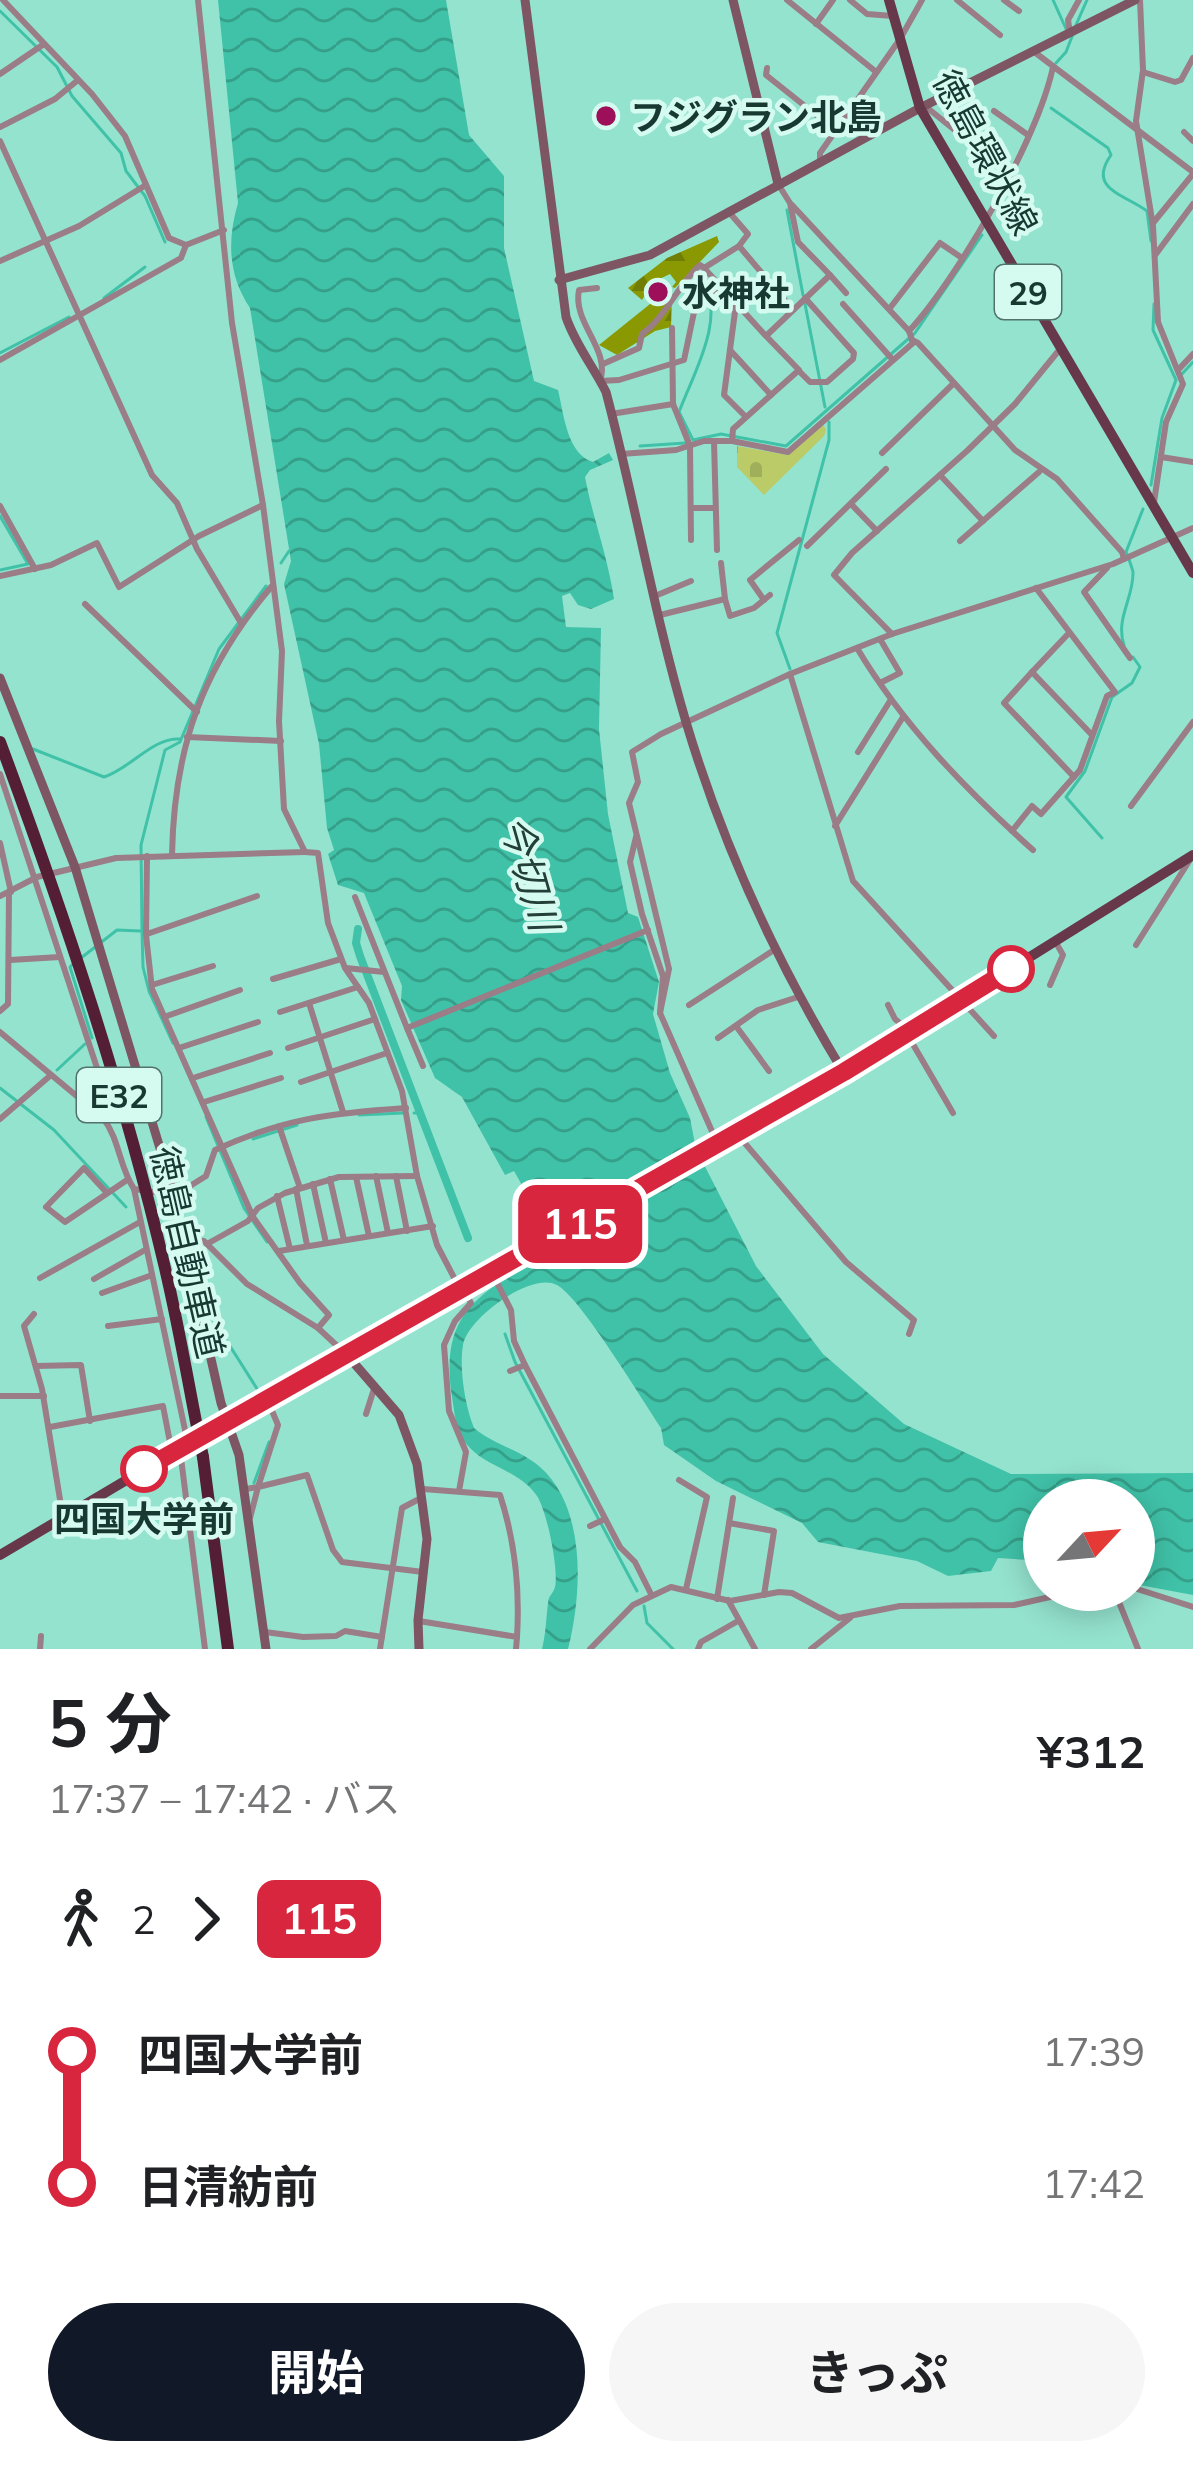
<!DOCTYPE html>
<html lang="ja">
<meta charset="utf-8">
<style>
:root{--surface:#fff;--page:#f6f6f6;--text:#202124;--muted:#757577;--accent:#111827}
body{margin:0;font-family:Mulish,"Noto Sans JP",sans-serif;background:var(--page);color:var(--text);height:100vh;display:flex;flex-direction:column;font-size:45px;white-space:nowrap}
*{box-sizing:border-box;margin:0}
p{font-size:39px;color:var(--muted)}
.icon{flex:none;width:66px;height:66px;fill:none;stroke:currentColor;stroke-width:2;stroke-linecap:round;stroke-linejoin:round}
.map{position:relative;height:1649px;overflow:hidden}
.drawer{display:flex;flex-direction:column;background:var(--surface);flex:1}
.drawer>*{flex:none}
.badge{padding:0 24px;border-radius:18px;font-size:42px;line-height:78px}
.needle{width:78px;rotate:64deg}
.tools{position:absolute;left:1023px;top:1479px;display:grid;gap:24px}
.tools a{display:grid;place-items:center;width:132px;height:132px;border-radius:50%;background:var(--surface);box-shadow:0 6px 30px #0003;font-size:60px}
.map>.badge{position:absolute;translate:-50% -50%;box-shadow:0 0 0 6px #fff}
.legs{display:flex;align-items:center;gap:18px;height:132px;padding:0 48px;font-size:39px}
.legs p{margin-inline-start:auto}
.overview{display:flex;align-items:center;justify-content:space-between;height:204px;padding:0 48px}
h1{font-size:66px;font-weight:700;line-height:90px}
.button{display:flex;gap:24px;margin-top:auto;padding:24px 48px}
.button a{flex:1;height:138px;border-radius:72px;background:var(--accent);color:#fff;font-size:48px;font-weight:700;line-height:138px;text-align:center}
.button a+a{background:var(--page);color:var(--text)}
ul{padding:0 48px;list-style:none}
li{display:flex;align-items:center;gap:42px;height:132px;font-size:45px}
li i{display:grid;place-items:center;width:18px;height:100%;margin:0 15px;background:currentColor}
li i::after{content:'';width:30px;height:30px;margin:-15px;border:9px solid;border-radius:50%;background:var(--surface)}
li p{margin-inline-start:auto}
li:first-child i{background:linear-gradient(#0000 50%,currentColor 0)}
li:last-child i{background:linear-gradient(currentColor 50%,#0000 0)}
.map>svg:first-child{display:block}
.forest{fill:url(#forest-firs)}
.cemetery{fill:url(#cemetery-stones)}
.water{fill:url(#water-waves)}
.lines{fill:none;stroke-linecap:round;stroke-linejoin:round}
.stream{stroke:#40c2a8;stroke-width:3}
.canal{stroke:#40c2a8;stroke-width:8}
.street{stroke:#9a7d86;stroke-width:6}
.secondary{stroke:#7d5563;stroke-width:9}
.primary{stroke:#67384a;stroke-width:10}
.highway{stroke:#541f35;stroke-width:12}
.highway-bridge{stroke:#541f35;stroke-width:12}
.line-1-casing{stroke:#fff;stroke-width:27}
.line-1{stroke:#d7263d;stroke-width:18}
.poi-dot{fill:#9e0f5a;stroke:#d5fbf1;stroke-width:4.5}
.stop-1-dot{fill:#fff;stroke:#d7263d;stroke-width:6}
.labels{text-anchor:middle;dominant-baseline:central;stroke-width:9;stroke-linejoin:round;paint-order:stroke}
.shield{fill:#d5fbf1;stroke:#51736b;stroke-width:3}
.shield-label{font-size:33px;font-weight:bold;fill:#183932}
.poi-label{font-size:36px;font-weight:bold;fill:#183932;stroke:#d5fbf1;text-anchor:start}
.street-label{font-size:36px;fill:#183932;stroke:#d5fbf1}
.stop-label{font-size:36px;font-weight:bold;fill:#183932;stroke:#d5fbf1}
.water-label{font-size:39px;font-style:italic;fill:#233f38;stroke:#d5fbf1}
</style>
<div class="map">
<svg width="1193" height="1649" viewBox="0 0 1193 1649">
<defs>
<pattern id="forest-firs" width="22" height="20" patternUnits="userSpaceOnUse" patternTransform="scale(3)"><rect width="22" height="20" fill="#8a9902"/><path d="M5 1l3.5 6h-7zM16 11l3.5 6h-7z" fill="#707e05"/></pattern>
<pattern id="cemetery-stones" width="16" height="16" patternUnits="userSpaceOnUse" patternTransform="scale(3)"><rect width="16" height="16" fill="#bbcb67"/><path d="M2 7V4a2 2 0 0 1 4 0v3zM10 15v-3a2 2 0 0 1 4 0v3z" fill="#a0af5a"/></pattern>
<pattern id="water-waves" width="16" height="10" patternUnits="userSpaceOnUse" patternTransform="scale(3)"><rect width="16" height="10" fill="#40c2a8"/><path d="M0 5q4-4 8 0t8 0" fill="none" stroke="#359f89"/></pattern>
</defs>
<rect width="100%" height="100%" fill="#94e3cf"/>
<g class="forest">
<path d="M717,236L719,242L675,288L672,287L676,282L670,274L653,282L642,300L628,288L667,258Z"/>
<path d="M672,295L671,327L655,331L617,355L599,345L655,300L662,302Z"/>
</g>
<path class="cemetery" d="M823,425L826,429L824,436L764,495L737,467V446L788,455Z"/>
<path class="water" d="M218,0H446L469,135L504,176V248L534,381L558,390C564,415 567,454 593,462L609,453L613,460L590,470L585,477C593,519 608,557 614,599L591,609L578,605L570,593L562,596L566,627L601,628L599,729L608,814L628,913L638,917L659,982L653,1014L670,1073L690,1118L696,1149L756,1266L823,1354L904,1424L1011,1474L1193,1473V1595L1134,1584V1500H1044V1561L998,1558L991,1571L948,1576L917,1561L818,1542L802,1523L716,1481L664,1445L661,1428C643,1401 580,1297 557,1285C531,1271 467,1319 463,1345C459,1369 465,1406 474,1428C494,1445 521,1450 540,1467C587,1508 582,1595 568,1649H542C546,1633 546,1619 548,1603C549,1594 552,1596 555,1587C559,1570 547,1511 537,1496C520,1471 489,1468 470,1448C456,1434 455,1416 452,1397C439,1314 478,1293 544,1257L549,1233L514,1171L505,1175L462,1097L435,1078L401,1000L402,986L364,893L338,885L328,854L334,850L327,828L319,744L284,584L291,561L250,308C228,275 227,240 238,203Z"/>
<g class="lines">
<g class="stream">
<path d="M1053,0L1067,31"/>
<path d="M0,11L57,67L72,96L121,153L126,171L145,196L165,242"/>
<path d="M1076,25L1087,0"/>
<path d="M1056,63L1066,52L1073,34"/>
<path d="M1051,108L1108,148L1111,155C1087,189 1124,194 1147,211L1151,241"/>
<path d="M787,210L803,295"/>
<path d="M701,276C728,316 694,372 679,412L693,440L721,434L786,446L915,333L982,235"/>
<path d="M104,298L145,267"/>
<path d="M805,304L825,407"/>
<path d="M0,353L69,317"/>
<path d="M1181,375L1193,362"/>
<path d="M640,446L685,443"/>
<path d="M1151,485L1162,418L1176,380L1153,330L1154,304"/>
<path d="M0,516L28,564L0,570"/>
<path d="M281,563L289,551"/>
<path d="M1124,645C1115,619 1134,597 1133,572C1133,571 1127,553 1126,552L1143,509"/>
<path d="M790,669L777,633L829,440V422"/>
<path d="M33,749L104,777C130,769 153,737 180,739"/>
<path d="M1102,838L1066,797L1085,771L1112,697L1132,683L1140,667L1133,657"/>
<path d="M81,958L117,930L140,931"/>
<path d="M74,963L70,967L92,1038"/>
<path d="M173,1043L149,991L143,967L142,931L141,845L165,750L180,742L219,649L266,586"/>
<path d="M57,1070L85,1044"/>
<path d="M0,1088L54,1130L126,1207"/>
<path d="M414,1113H417"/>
<path d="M359,1115L403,1113"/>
<path d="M206,1117L244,1208L267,1242"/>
<path d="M253,1139L297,1125"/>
<path d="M209,1313L261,1395"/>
<path d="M505,1334L515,1362L637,1591"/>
<path d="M254,1483L269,1442"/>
<path d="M644,1606L647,1623L673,1649"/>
</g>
<path class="canal" d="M358,929L356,943L360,956L468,1238"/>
<g class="street">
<path d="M3,0L92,94L125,136L169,238L186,245"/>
<path d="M787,0L875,71"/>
<path d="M850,0L867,14L893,16"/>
<path d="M957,0L1000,35"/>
<path d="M1004,0L1019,11"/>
<path d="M1140,0L1143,70L1136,121L1153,226L1158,322L1183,384L1166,422L1154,502"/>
<path d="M816,24L833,0"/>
<path d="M1070,33L1068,20L1079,0"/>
<path d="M1033,51L1193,172"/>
<path d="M767,68L766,75L835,130"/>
<path d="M1143,72L1175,82L1181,80L1193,58"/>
<path d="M0,74L44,44"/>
<path d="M925,106L1009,174"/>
<path d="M994,111L1028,135"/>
<path d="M0,127L55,99L78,80"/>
<path d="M1184,132L1193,141"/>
<path d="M0,141L152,475L177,503L197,549L241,623"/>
<path d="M820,163V153L900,39L922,0"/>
<path d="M792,205L909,331"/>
<path d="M728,211L748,234L739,246L704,268L765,335"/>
<path d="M1153,223L1193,174"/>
<path d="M739,246L793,310"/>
<path d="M1156,254L1193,204"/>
<path d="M0,261L79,226L146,185"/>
<path d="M830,275L846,293"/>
<path d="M597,288L579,290C572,323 611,349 600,381L619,380L684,360L697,298L722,288"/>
<path d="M736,304L724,395L746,417"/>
<path d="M843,304L893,360"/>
<path d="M890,308L940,243L962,258"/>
<path d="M912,340L918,343L1015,450L1057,479L1122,552L1124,559"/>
<path d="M730,350L771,395"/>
<path d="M0,360L181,258L186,245L224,230"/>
<path d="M603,364L639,348L642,334C665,318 678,285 700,265L704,268"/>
<path d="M1178,370L1193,354"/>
<path d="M799,371L810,382H827L853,359L854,353L805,298"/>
<path d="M673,404L690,446L691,540"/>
<path d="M611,414L673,404L672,328"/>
<path d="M714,441L717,550"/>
<path d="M732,441L733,429L799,370L766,336L830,275L798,242L790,203L778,184"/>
<path d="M882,453L954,383"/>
<path d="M621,454L676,450L704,441H732L788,452L913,343L909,331C959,277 1038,138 1053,67"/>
<path d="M1161,457L1193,462"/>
<path d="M940,475L983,521"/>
<path d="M851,504L877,531"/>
<path d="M0,506L35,569"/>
<path d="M691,508H714"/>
<path d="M960,541L1039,472"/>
<path d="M807,546L886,469"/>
<path d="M721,563L725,599"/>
<path d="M1107,568L1084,592L1130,658"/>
<path d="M0,576L51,565L97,543L119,587L199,536L263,505"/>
<path d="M655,596L691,581"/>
<path d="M764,600L750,580L799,540"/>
<path d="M85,604L197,712"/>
<path d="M660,615L725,599L730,616L754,608L770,595"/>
<path d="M892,634L834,575L852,553L968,450L1015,404L1060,349"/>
<path d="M880,639L900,673L880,683"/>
<path d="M857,648C903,725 966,790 1033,850"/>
<path d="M1032,672L1069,633"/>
<path d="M790,674L853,881L994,1036"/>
<path d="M187,737L281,741"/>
<path d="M858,752L890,701"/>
<path d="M0,774L98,1071L108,1119"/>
<path d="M1074,777L1004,703L1032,672L1092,735"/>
<path d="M1131,806L1193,722"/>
<path d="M835,826L903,717"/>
<path d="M1012,831L1032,806L1041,814L1080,770L1107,696L1115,692L1036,588"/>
<path d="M636,837L630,862L642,914L663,976L660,1013L718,1145"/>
<path d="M0,843L11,892"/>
<path d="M305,852L318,853L328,923L345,968L369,1003L402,1091L417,1176L437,1245L461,1291"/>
<path d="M172,855C174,747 202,669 271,587"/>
<path d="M147,856L146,935L152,989L253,1217L300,1283L329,1315L318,1328"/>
<path d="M0,896L37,877L116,858L305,852L284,809L279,721L282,651L263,505L232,323L198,0"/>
<path d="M355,897L407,1028L648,930"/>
<path d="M147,934L257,896"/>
<path d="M1136,945L1191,858"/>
<path d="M10,960L60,957"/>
<path d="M346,968L384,972"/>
<path d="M273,979L341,959"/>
<path d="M152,985L213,966"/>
<path d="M1050,985L1063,955L1055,941"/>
<path d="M309,1003L343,1112"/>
<path d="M689,1005L774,950"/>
<path d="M888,1005L895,1019L908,1030"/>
<path d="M0,1011L8,1004L9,893"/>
<path d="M280,1012L358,987"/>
<path d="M660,1013L669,969L629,803L638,782L632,752L661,734L790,674L892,634L1113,564L1193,528"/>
<path d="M164,1017L240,990"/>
<path d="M736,1026L769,1071"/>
<path d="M407,1028L423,1066"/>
<path d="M0,1032L103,1118C120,1140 119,1167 134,1189L153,1192L172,1188L184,1240L204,1241L247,1284L318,1328L347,1355"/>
<path d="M907,1034L953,1113"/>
<path d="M718,1038L758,1010L798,997"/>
<path d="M179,1048L258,1022"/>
<path d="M288,1048L375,1019"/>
<path d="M193,1078L270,1053"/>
<path d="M301,1082L387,1053"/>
<path d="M204,1102L281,1078"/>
<path d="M0,1119L51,1075"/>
<path d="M279,1126L300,1188"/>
<path d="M737,1134L846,1262L914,1320L909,1334"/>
<path d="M376,1176L388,1233"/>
<path d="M396,1176L407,1231"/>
<path d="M356,1177L369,1236"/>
<path d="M330,1179L344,1240"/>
<path d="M313,1184L326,1243"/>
<path d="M134,1189L188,1444"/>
<path d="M296,1189L307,1245"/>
<path d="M107,1193L84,1168L46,1207L65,1222L127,1180"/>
<path d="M174,1196L206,1176L215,1150C284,1118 333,1113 406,1108"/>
<path d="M277,1196L290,1249"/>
<path d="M207,1244L248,1221L258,1208L285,1193L339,1177L417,1176"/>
<path d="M279,1251L433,1226"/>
<path d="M492,1273L511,1310L514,1341L525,1365L620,1547L635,1562L651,1594"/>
<path d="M40,1278L140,1222"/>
<path d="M94,1279L145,1250"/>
<path d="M102,1293L152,1275"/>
<path d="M34,1314L24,1326L42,1389L63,1518"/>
<path d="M108,1326L162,1319"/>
<path d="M36,1366L81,1365L90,1421"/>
<path d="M510,1371L525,1365"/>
<path d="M0,1396H44"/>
<path d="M366,1414L374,1389"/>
<path d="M50,1427L163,1406L172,1453"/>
<path d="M180,1450L205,1649"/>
<path d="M679,1480L707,1497L686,1589"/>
<path d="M246,1489L258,1487L278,1425L267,1399"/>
<path d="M423,1489L500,1495C515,1541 520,1588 517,1637"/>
<path d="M459,1491L466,1452L449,1411L444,1345L455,1321L471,1303L463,1289"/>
<path d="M250,1518L258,1487L307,1475L333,1550L342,1562L423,1572"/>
<path d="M729,1523L774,1531L764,1595"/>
<path d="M590,1526L605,1519"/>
<path d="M1134,1588L1193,1607"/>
<path d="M1114,1590L1138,1649"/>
<path d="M717,1599L733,1498"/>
<path d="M728,1600L755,1649"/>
<path d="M419,1621L517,1637L516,1649"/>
<path d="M265,1632L303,1637L336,1636L345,1631L382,1637"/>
<path d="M40,1649L41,1636"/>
<path d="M380,1649L402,1508L421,1498"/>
<path d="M590,1649L633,1605L671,1587L730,1601L779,1592L792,1593L839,1618L900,1606L1014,1605L1081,1590"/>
<path d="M698,1649L701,1642L738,1621"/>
<path d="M811,1649L850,1618"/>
</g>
<g class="secondary">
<path d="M525,0L566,317C575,344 593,366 606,392C635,501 654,614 686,722C723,846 777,963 844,1073"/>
<path d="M733,0L778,184"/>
<path d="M559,280L650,255L920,108L1135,0"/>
<path d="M0,678L75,867L172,1188"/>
<path d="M184,1240L221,1403L239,1455L266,1649"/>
<path d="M347,1355L399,1415L417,1464L427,1539L418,1620L419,1649"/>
</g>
<g class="primary">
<path d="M889,0L920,108L1193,573"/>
<path d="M0,1555L167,1456L844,1073L1193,855"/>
</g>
<path class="highway" d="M203,1457L228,1649"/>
<path class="highway-bridge" d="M0,742C64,914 123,1089 165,1268C180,1331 190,1394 203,1457"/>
</g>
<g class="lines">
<defs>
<path id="line-1" d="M144,1469L844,1072L1011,969"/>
</defs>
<use href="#line-1" class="line-1-casing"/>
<use href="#line-1" class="line-1"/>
</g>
<g class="poi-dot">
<circle cx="606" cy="116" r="12"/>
<circle cx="658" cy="292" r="12"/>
</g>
<g class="stop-1-dot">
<circle cx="1011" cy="969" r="21"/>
<circle cx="144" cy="1469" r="21"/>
</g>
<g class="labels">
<g class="shield">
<rect x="995" y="265" width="66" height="54" rx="9"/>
<rect x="77" y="1068" width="84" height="54" rx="9"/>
</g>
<g class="shield-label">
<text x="1028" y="292">29</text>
<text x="119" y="1095">E32</text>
</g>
<g class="poi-label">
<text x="630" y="116">フジグラン北島</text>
<text x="682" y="292">水神社</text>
</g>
<g class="street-label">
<text transform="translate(986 152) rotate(62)">徳島環状線</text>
<text transform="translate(188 1252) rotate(77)">徳島自動車道</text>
</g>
<g class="stop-label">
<text x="144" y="1518">四国大学前</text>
</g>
<g class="water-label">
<text transform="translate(530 873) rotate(74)">今切川</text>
</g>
</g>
</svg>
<div class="tools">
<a><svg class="needle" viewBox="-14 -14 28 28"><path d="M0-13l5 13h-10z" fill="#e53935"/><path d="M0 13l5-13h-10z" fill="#757577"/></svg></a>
</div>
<b class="badge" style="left:580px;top:1224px;background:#d7263d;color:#fff">115</b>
</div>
<section class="drawer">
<div class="overview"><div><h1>5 分</h1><p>17:37 – 17:42 · バス</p></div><b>¥312</b></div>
<div class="legs"><svg class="icon" aria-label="walk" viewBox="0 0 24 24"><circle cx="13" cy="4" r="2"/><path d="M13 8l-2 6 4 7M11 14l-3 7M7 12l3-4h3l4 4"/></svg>2<svg class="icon" aria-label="forward" viewBox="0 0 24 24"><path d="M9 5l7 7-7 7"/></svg><b class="badge" style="background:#d7263d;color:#fff">115</b></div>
<ul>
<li><i style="color:#d7263d"></i><b>四国大学前</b><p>17:39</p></li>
<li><i style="color:#d7263d"></i><b>日清紡前</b><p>17:42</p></li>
</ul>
<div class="button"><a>開始</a><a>きっぷ</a></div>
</section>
